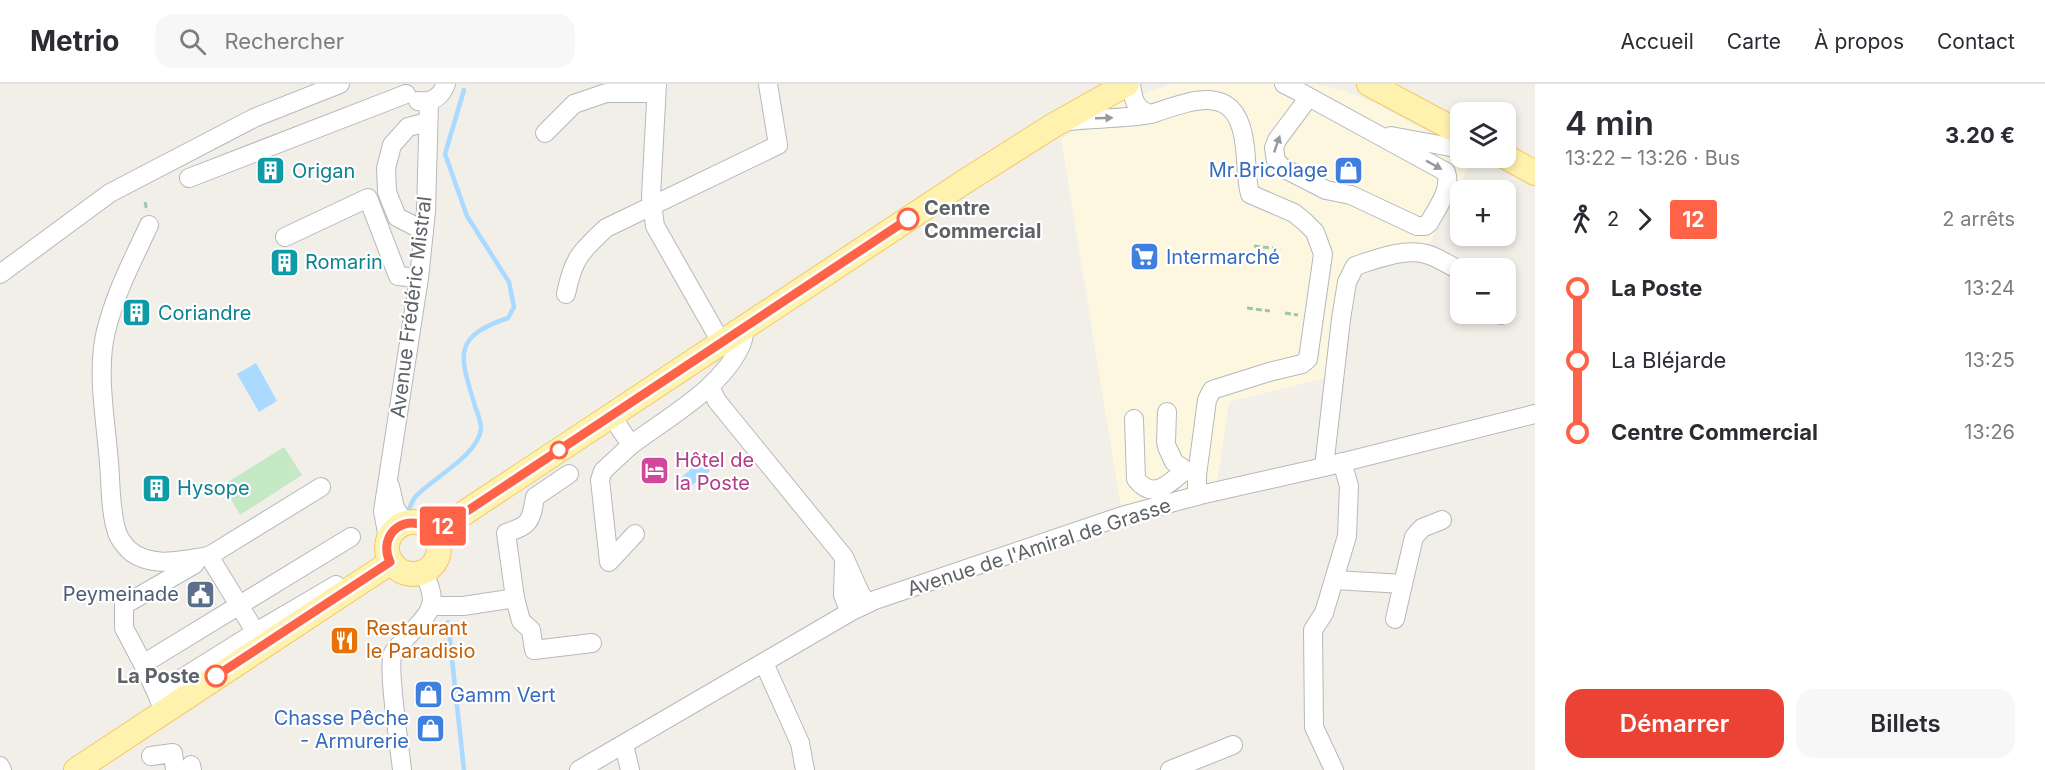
<!DOCTYPE html>
<html lang="fr">
<meta charset="utf-8">
<style>
:root{--surface:#fff;--page:#f7f7f7;--text:#2b2b33;--muted:#7c7c81;--line:#e1e1e2;--accent:#ea4335}
body{margin:0;font-family:Inter,sans-serif;background:var(--page);color:var(--text);height:100vh;display:flex;flex-direction:column;font-size:22px;white-space:nowrap}
*{box-sizing:border-box;margin:0}
p{font-size:20px;color:var(--muted)}
.icon{flex:none;width:33px;height:33px;fill:none;stroke:currentColor;stroke-width:2;stroke-linecap:round;stroke-linejoin:round}
.map{position:relative;flex:1;overflow:hidden}
.panel{display:flex;flex-direction:column;background:var(--surface);width:510px}
.panel>*{flex:none}
.badge{padding:0 12px;border-radius:4px;font-size:21px;line-height:39px}
.tools{position:absolute;left:1450px;top:18px;display:grid;gap:12px}
.tools a{display:grid;place-items:center;width:66px;height:66px;border-radius:12px;background:var(--surface);box-shadow:0 3px 9px #0003;font-size:30px}
.map>.badge{position:absolute;translate:-50% -50%;box-shadow:0 0 0 3px #fff}
.legs{display:flex;align-items:center;gap:9px;height:66px;padding:0 30px;font-size:20px}
.legs p{margin-inline-start:auto}
.headline{display:flex;align-items:center;justify-content:space-between;height:102px;padding:0 30px}
h1{font-size:33px;font-weight:600;line-height:45px}
.primary-button{display:flex;gap:12px;margin-top:auto;padding:12px 30px}
.primary-button a{flex:1;height:69px;border-radius:18px;background:var(--accent);color:#fff;font-size:24px;font-weight:600;line-height:69px;text-align:center}
.primary-button a+a{background:var(--page);color:var(--text)}
ul{padding:0 30px;list-style:none}
li{display:flex;align-items:center;gap:21px;height:72px;font-size:22px}
li i{display:grid;place-items:center;width:9px;height:100%;margin:0 8px;background:currentColor}
li i::after{content:'';width:15px;height:15px;margin:-8px;border:4px solid;border-radius:50%;background:var(--surface)}
li p{margin-inline-start:auto}
li:first-child i{background:linear-gradient(#0000 50%,currentColor 0)}
li:last-child i{background:linear-gradient(currentColor 50%,#0000 0)}
header{display:flex;align-items:center;gap:36px;box-sizing:border-box;height:84px;padding:0 30px;background:var(--surface);border-bottom:2px solid var(--line)}
header strong{font-size:28px}
nav{display:flex;gap:33px;margin-inline-start:auto;font-size:21px}
.search{width:420px;height:54px;background:var(--page);display:flex;align-items:center;gap:15px;box-sizing:border-box;padding:0 21px;border-radius:18px;color:var(--muted);font-size:22px}
main{display:flex;flex:1;min-height:0}
.map>svg:first-child{display:block}
.commercial{fill:#fef7e0}
.green{fill:#c5e8c5}
.water{fill:#aadaff}
.lines{fill:none;stroke-linecap:round;stroke-linejoin:round}
.stream{stroke:#aadaff;stroke-width:4.5}
.minor-casing{stroke:#b5b8bc;stroke-width:20}
.major-casing{stroke:#f2c960;stroke-width:26}
.path{stroke:#9cc7a9;stroke-width:3;stroke-dasharray:6 3;stroke-linecap:butt}
.minor{stroke:#fff;stroke-width:18}
.major{stroke:#fff2af;stroke-width:24}
.oneway{fill:#979a9d}
.line-1-casing{stroke:#fff;stroke-width:14}
.line-1{stroke:#ff6347;stroke-width:9}
.stop-1-dot{fill:#fff;stroke:#ff6347;stroke-width:3}
.labels{text-anchor:middle;dominant-baseline:central;stroke-width:4.5;stroke-linejoin:round;paint-order:stroke}
.shop-label{font-size:20px;fill:#366cbe;stroke:#fff;text-anchor:end}
.culture-label{font-size:20px;fill:#0d838f;stroke:#fff;text-anchor:start}
.stop-label{font-size:20px;font-weight:bold;fill:#5f6368;stroke:#fff;text-anchor:start}
.street-label{font-size:20px;fill:#5f6368;stroke:#fff}
.hotel-label{font-size:20px;fill:#b23c85;stroke:#fff;text-anchor:start}
.service-label{font-size:20px;fill:#4e5e75;stroke:#fff;text-anchor:end}
.food-label{font-size:20px;fill:#c56008;stroke:#fff;text-anchor:start}
</style>
<header>
<strong>Metrio</strong>
<div class="search"><svg class="icon" aria-label="search" viewBox="0 0 24 24"><circle cx="10" cy="10" r="6"/><path d="M15 15l6 6"/></svg>Rechercher</div>
<nav><a>Accueil</a><a>Carte</a><a>À propos</a><a>Contact</a></nav>
</header>
<main>
<div class="map">
<svg width="1535" height="686" viewBox="0 0 1535 686">
<rect width="100%" height="100%" fill="#f1efe8"/>
<path class="commercial" d="M1172,0H1316L1348,8L1377,20L1461,66V74H1474L1427,164L1362,168L1346,177L1339,208L1325,294L1229,318L1217,400L1121,424L1061,55L1123,16Z"/>
<path class="green" d="M284,363L302,391L240,431L223,401Z"/>
<g class="water">
<path d="M256,279L277,317L259,328L237,290Z"/>
<path d="M702,376L710,387L686,406L678,396Z"/>
</g>
<g class="lines">
<g class="stream">
<path d="M408,428C410,423 412,417 416,412C434,393 479,371 481,344C481,337 477,328 475,322C460,272 451,253 508,234L514,223L509,198L467,132L445,70L464,6"/>
<path d="M448,538L464,686"/>
</g>
<defs>
<g id="minor">
<path d="M657,0L651,112L655,142L721,258"/>
<path d="M1131,0C1133,15 1135,26 1151,30C1200,13 1239,0 1245,64C1247,79 1246,95 1250,110L1294,129L1305,138L1315,148L1323,170L1308,275L1302,280L1269,288L1212,306L1207,316L1197,391V412"/>
<path d="M1284,0L1296,6L1446,88C1452,105 1437,124 1429,139L1425,142H1417L1351,111L1326,106L1283,84L1276,77L1274,64L1277,56L1309,13"/>
<path d="M418,17C432,19 441,13 446,0"/>
<path d="M1068,37C1095,34 1124,35 1151,30"/>
<path d="M545,49L574,20L606,9H656"/>
<path d="M1391,52L1461,65"/>
<path d="M189,94L406,10"/>
<path d="M149,141C132,178 116,207 106,247C96,287 106,338 109,379C111,401 110,427 117,448C118,453 125,462 129,466C150,485 185,476 209,472"/>
<path d="M424,147L397,133L387,108L386,84L392,61L408,43L428,38"/>
<path d="M285,153L368,114L398,192L419,194"/>
<path d="M0,190L110,109L254,34L340,0"/>
<path d="M566,210C573,175 580,168 606,144L778,61L768,0"/>
<path d="M1500,230L1501,231"/>
<path d="M710,303L717,317L844,473L861,511L869,519"/>
<path d="M611,331L631,361C668,333 722,304 741,261C744,255 744,248 745,242"/>
<path d="M1134,335L1136,395C1153,417 1169,400 1185,386L1197,391"/>
<path d="M1166,358L1167,328"/>
<path d="M631,361L603,387L600,396L609,478L635,450"/>
<path d="M1167,363L1174,378L1185,386"/>
<path d="M1324,383L1341,235L1347,198L1355,182C1376,175 1404,164 1426,170C1438,173 1450,182 1461,187"/>
<path d="M390,402L395,424L405,439"/>
<path d="M388,454L383,427L419,194L426,127L429,18"/>
<path d="M844,478L843,511L850,528"/>
<path d="M1335,496L1403,500L1414,453L1422,444L1442,436"/>
<path d="M515,514L506,449C530,441 531,438 535,413L569,390"/>
<path d="M431,522H463L515,514L521,537L531,546L534,566L592,559"/>
<path d="M1395,535L1403,500"/>
<path d="M261,557L209,472L321,403"/>
<path d="M764,579L800,659L805,686"/>
<path d="M143,580L124,544V521L195,480"/>
<path d="M157,610L143,580L351,453"/>
<path d="M164,627L157,610L256,548L336,501"/>
<path d="M624,661L630,686"/>
<path d="M151,672L173,669L175,686"/>
<path d="M191,681L192,686"/>
<path d="M0,682L2,686"/>
<path d="M402,686C400,666 387,583 393,569C395,565 401,559 405,555C428,530 442,522 423,488"/>
<path d="M579,686L850,528L875,516L1122,432L1200,411L1324,383L1535,330"/>
<path d="M1170,686L1233,661"/>
<path d="M1334,686L1314,643L1313,546L1324,529L1347,452L1349,402L1342,378"/>
</g>
<g id="major">
<path d="M1369,0L1461,49"/>
<path d="M1506,73L1535,89"/>
<circle cx="413" cy="464" r="26"/>
<path d="M434,449L964,98L1054,41L1127,0"/>
<path d="M76,686L391,478"/>
</g>
</defs>
<use href="#minor" class="minor-casing"/>
<use href="#major" class="major-casing"/>
<g class="path">
<path d="M145,118L147,127"/>
<path d="M1254,162L1281,165"/>
<path d="M1247,224L1270,227"/>
<path d="M1285,229L1298,231"/>
</g>
<use href="#minor" class="minor"/>
<use href="#major" class="major"/>
</g>
<defs><path id="oneway-solid" d="M-6-.8H1V-3.2L6.5 0L1 3.2V.8H-6Z" transform="scale(1.5)"/></defs>
<g class="oneway">
<use href="#oneway-solid" transform="translate(1104 34) rotate(-2)"/>
<use href="#oneway-solid" transform="translate(1277 60) rotate(-71)"/>
<use href="#oneway-solid" transform="translate(1434 81) rotate(29)"/>
</g>
<g class="lines">
<defs>
<path id="line-1" d="M216,592L390,478C376,448 410,425 434,449L908,135"/>
</defs>
<use href="#line-1" class="line-1-casing"/>
<use href="#line-1" class="line-1"/>
</g>
<defs>
<symbol id="shop-square" viewBox="-11 -11 22 22"><rect x="-9" y="-9" width="18" height="18" rx="4" fill="#3f7fe0" stroke="#fff"/><path d="M-5-2.5h2.3a2.7 3.5 0 0 1 5.4 0H5L5.5 6h-11ZM-1.5-2.5h3a1.5 2.3 0 0 0-3 0Z" fill="#fff"/></symbol>
<symbol id="building-square" viewBox="-11 -11 22 22"><rect x="-9" y="-9" width="18" height="18" rx="4" fill="#0f9aa8" stroke="#fff"/><path d="M-4-6H4V6H1V3H-1V6H-4ZM-2.5-4.3h1.7v1.8h-1.7ZM.8-4.3h1.7v1.8H.8ZM-2.5-1h1.7V.8h-1.7ZM.8-1h1.7V.8H.8Z" fill="#fff"/></symbol>
<symbol id="supermarket-square" viewBox="-11 -11 22 22"><rect x="-9" y="-9" width="18" height="18" rx="4" fill="#3f7fe0" stroke="#fff"/><path d="M-6-5.5h2.5l.6 2H6L4.5 2H-2.5L-4.4-4H-6ZM-1.5 3.2a1.3 1.3 0 1 0 .1 0ZM3 3.2a1.3 1.3 0 1 0 .1 0Z" fill="#fff"/></symbol>
<symbol id="hotel-square" viewBox="-11 -11 22 22"><rect x="-9" y="-9" width="18" height="18" rx="4" fill="#d1479c" stroke="#fff"/><path d="M-6-4.5h1.5V1H6V5H4.5V3h-9V5H-6ZM-4 0a1.8 1.8 0 1 1 3.6 0ZM.5 0V-2.5h3Q6-2.5 6 0Z" fill="#fff"/></symbol>
<symbol id="civic-square" viewBox="-11 -11 22 22"><rect x="-9" y="-9" width="18" height="18" rx="4" fill="#5c6f8a" stroke="#fff"/><path d="M-.6-6.5H3V-4.5H.6V-3L4-1V1h2V6H-6V1h2V-1L-.6-3ZM-1.2 2.5V6h2.4V2.5Z" fill="#fff"/></symbol>
<symbol id="restaurant-square" viewBox="-11 -11 22 22"><rect x="-9" y="-9" width="18" height="18" rx="4" fill="#e8710a" stroke="#fff"/><path d="M-5-6h1v4h1v-4h1v4h1v-4h1v5L-1.5 .5V6h-2V.5L-5-1ZM5-6V6H3V1.5H1.5Q1.5-4 5-6Z" fill="#fff"/></symbol>
</defs>
<g fill-rule="evenodd">
<use href="#shop-square" x="1332" y="70" width="33" height="33"/>
<use href="#building-square" x="254" y="70" width="33" height="33"/>
<use href="#supermarket-square" x="1128" y="156" width="33" height="33"/>
<use href="#building-square" x="268" y="162" width="33" height="33"/>
<use href="#building-square" x="120" y="212" width="33" height="33"/>
<use href="#hotel-square" x="638" y="370" width="33" height="33"/>
<use href="#building-square" x="140" y="388" width="33" height="33"/>
<use href="#civic-square" x="184" y="494" width="33" height="33"/>
<use href="#restaurant-square" x="328" y="540" width="33" height="33"/>
<use href="#shop-square" x="412" y="594" width="33" height="33"/>
<use href="#shop-square" x="414" y="628" width="33" height="33"/>
</g>
<g class="stop-1-dot">
<circle cx="908" cy="135" r="10"/>
<circle cx="559" cy="366" r="8"/>
<circle cx="216" cy="592" r="10"/>
</g>
<g class="labels">
<g class="shop-label">
<text x="1328" y="86">Mr.Bricolage</text>
<text x="1166" y="173" text-anchor="start">Intermarché</text>
<text x="450" y="611" text-anchor="start">Gamm Vert</text>
<text x="409" y="634">Chasse Pêche<tspan x="409" dy="23">- Armurerie</tspan></text>
</g>
<g class="culture-label">
<text x="292" y="87">Origan</text>
<text x="305" y="178">Romarin</text>
<text x="158" y="229">Coriandre</text>
<text x="177" y="404">Hysope</text>
</g>
<g class="stop-label">
<text x="924" y="124">Centre<tspan x="924" dy="23">Commercial</tspan></text>
<text x="200" y="592" text-anchor="end">La Poste</text>
</g>
<g class="street-label">
<text transform="translate(411 223) rotate(-83)">Avenue Frédéric Mistral</text>
<text transform="translate(1039 463) rotate(-18)">Avenue de l'Amiral de Grasse</text>
</g>
<g class="hotel-label">
<text x="675" y="376">Hôtel de<tspan x="675" dy="23">la Poste</tspan></text>
</g>
<g class="service-label">
<text x="179" y="510">Peymeinade</text>
</g>
<g class="food-label">
<text x="366" y="544">Restaurant<tspan x="366" dy="23">le Paradisio</tspan></text>
</g>
</g>
</svg>
<div class="tools">
<a><svg class="icon" aria-label="layers" viewBox="0 0 24 24"><path d="M12 4l9 5-9 5-9-5zM3 14l9 5 9-5"/></svg></a>
<a>+</a>
<a>−</a>
</div>
<b class="badge" style="left:443px;top:442px;background:#ff6347;color:#fff">12</b>
</div>
<section class="panel">
<div class="headline"><div><h1>4 min</h1><p>13:22 – 13:26 · Bus</p></div><b>3.20 €</b></div>
<div class="legs"><svg class="icon" aria-label="walk" viewBox="0 0 24 24"><circle cx="13" cy="4" r="2"/><path d="M13 8l-2 6 4 7M11 14l-3 7M7 12l3-4h3l4 4"/></svg>2<svg class="icon" aria-label="forward" viewBox="0 0 24 24"><path d="M9 5l7 7-7 7"/></svg><b class="badge" style="background:#ff6347;color:#fff">12</b><p>2 arrêts</p></div>
<ul>
<li><i style="color:#ff6347"></i><b>La Poste</b><p>13:24</p></li>
<li><i style="color:#ff6347"></i><span>La Bléjarde</span><p>13:25</p></li>
<li><i style="color:#ff6347"></i><b>Centre Commercial</b><p>13:26</p></li>
</ul>
<div class="primary-button"><a>Démarrer</a><a>Billets</a></div>
</section>
</main>
